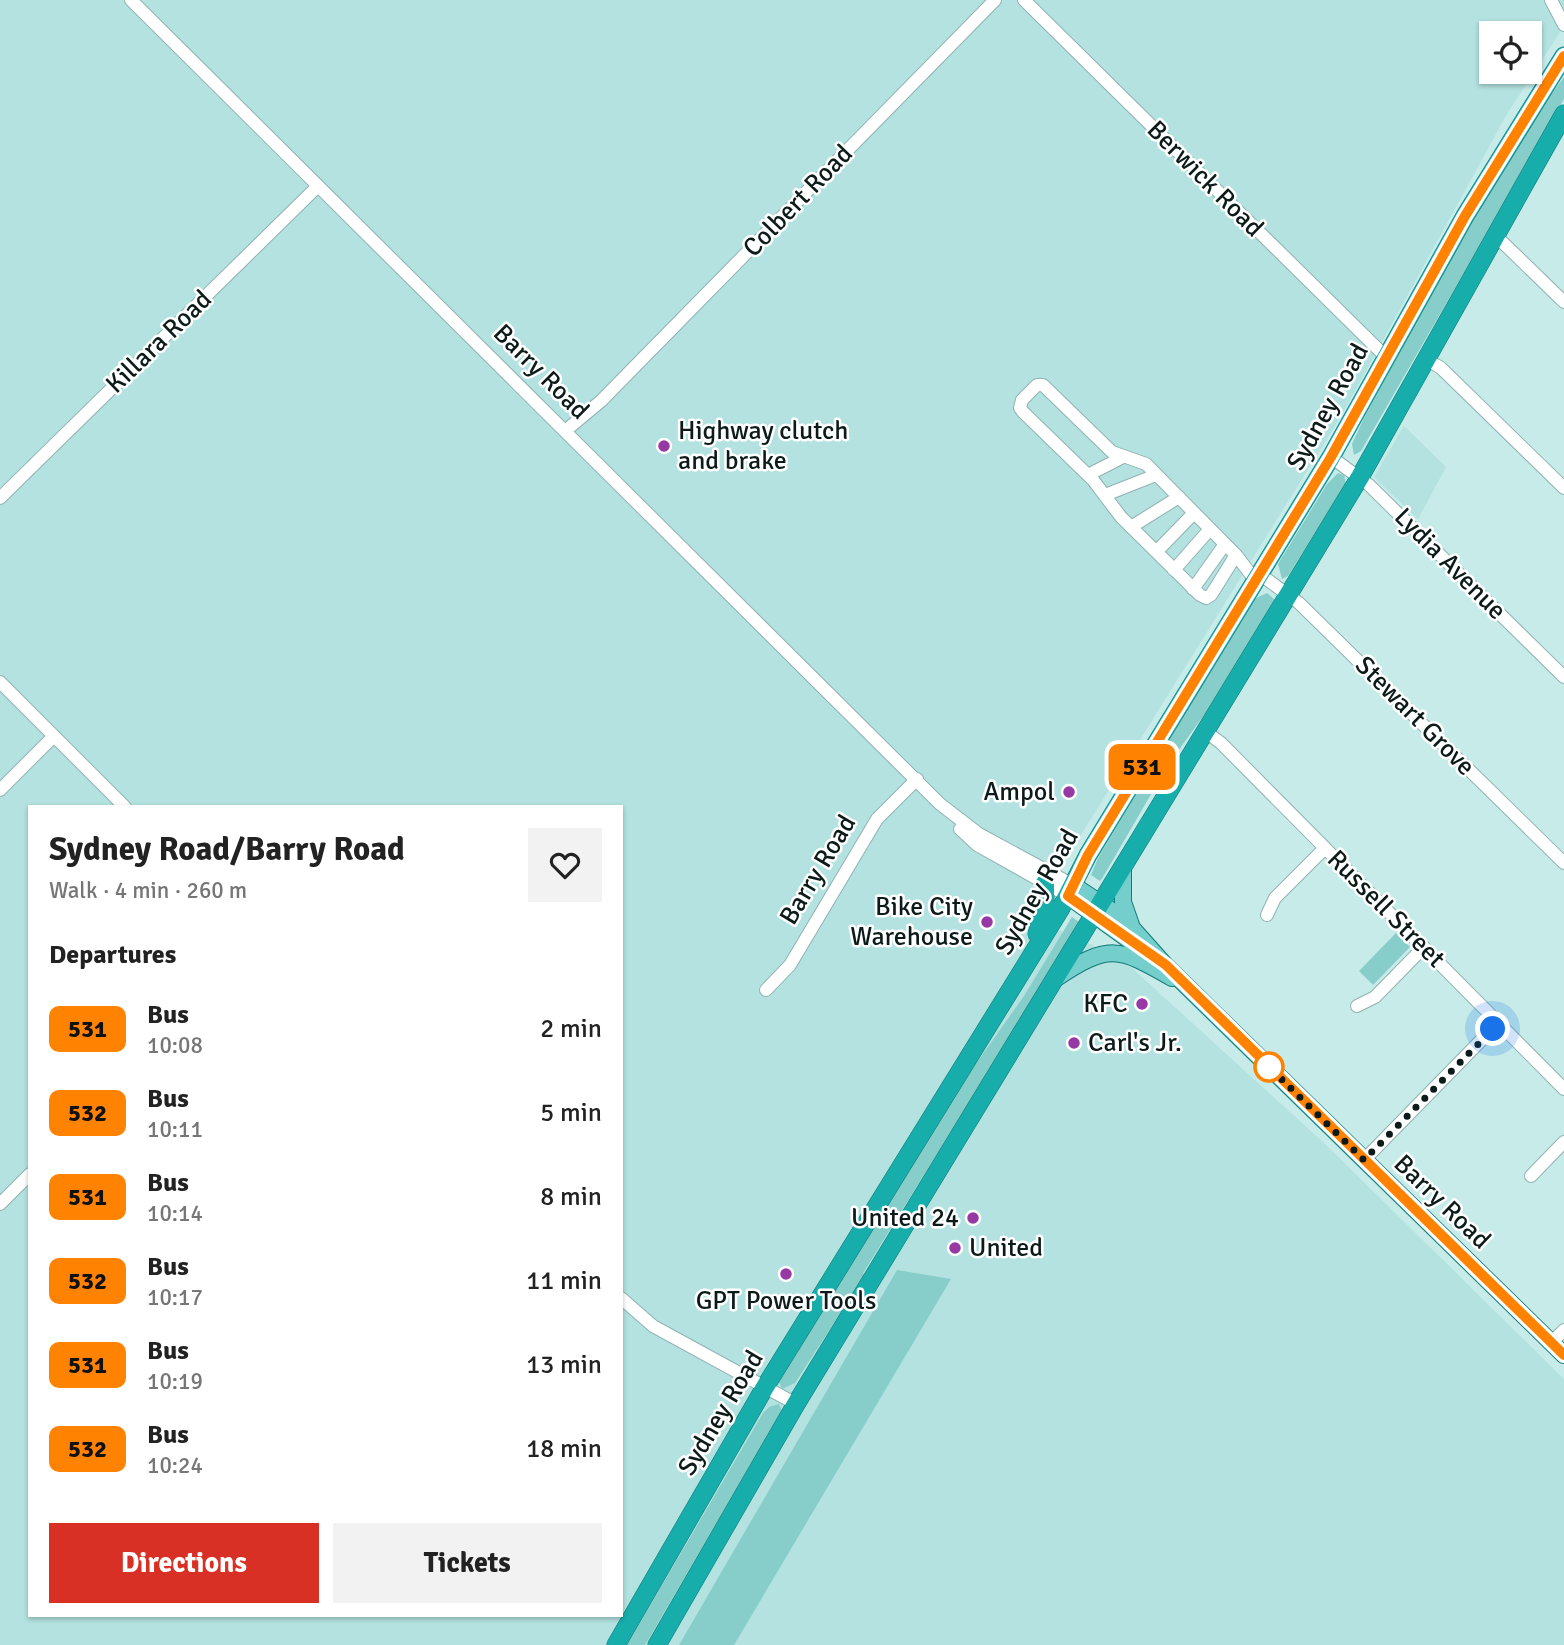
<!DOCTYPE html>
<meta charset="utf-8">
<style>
:root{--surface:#fff;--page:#f2f2f2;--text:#222;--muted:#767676;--accent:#d93025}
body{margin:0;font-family:Signika,sans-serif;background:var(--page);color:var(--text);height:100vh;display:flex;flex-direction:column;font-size:26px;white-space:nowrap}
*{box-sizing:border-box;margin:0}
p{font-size:23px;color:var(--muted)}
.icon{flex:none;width:38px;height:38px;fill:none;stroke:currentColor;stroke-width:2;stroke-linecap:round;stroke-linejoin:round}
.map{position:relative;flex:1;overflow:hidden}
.panel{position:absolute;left:28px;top:805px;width:595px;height:812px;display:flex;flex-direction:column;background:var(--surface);border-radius:0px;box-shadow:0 2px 5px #0004}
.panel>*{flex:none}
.badge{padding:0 14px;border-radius:10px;font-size:24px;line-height:46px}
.tools{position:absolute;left:1479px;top:21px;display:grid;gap:14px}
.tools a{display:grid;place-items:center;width:63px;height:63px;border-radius:0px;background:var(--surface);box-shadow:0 2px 5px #0004;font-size:35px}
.you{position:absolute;width:35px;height:35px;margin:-18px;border:5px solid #fff;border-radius:50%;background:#1a73e8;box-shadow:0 0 0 10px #1a73e833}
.map>.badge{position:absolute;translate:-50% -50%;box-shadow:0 0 0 4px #fff}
h2{padding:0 21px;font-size:26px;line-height:63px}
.round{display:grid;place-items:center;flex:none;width:74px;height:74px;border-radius:0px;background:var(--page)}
.head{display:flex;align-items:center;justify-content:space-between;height:119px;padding:0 21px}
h1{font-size:33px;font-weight:800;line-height:52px}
.button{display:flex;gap:14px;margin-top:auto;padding:14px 21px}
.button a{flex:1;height:80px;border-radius:0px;background:var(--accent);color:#fff;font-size:28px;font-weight:800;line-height:80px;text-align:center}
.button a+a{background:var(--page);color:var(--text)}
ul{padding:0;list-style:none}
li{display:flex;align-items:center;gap:21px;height:84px;padding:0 21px}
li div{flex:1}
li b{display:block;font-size:26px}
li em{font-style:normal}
li .badge{min-width:77px;font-weight:700;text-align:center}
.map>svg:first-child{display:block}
.built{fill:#b3e2e0;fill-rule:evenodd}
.green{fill:#87cdca}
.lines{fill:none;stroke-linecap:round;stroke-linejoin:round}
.minor-casing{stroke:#8fb3b2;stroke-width:14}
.major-casing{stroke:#127a78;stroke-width:18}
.highway-casing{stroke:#127a78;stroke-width:19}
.minor{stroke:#fff;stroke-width:12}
.major{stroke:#73cecc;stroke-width:16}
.highway{stroke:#16adaa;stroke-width:18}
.line-casing{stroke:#fff;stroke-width:16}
.line{stroke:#ff8200;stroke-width:10}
.walk{stroke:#0c1a1a;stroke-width:7;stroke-dasharray:0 12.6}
.poi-dot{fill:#9639a2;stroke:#fff;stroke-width:2.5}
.stop-dot{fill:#fff;stroke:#ff8200;stroke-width:3.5}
.labels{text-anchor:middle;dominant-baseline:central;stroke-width:5;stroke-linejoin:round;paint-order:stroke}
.street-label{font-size:26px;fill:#0c1a1a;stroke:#fff}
.poi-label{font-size:26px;fill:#0c1a1a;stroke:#fff;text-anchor:end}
</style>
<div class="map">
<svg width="1564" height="1645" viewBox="0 0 1564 1645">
<rect width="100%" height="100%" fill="#c6ebe9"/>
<g class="built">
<path d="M0,0H1564V26L1507,114L1343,413L1030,917L1121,958L1325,1144L1564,1379V1645H0ZM1491,33H1530V72H1491ZM30,807H621V1615H30Z"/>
<path d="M1404,426L1446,467L1418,519L1374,477Z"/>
</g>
<g class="green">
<path d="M1564,77V99L1361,451L1354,455L1352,444L1364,418L1469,223L1530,123Z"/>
<path d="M1338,473L1344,475L1346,484L1288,576L1282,579L1278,564L1327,484Z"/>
<path d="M1267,593L1275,600L1273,607H1270L1204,715L1168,765L1103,877L1100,881L1091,875L1098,858L1254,599Z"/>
<path d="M1072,917L1079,922L1074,933L863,1273L865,1275L795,1383L782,1389L779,1382L963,1082L1024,996Z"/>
<path d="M1396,933L1410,947L1373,985L1359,971Z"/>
<path d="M897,1270L951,1279L734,1645H679Z"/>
<path d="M779,1404L782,1411L645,1645H627L763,1413L769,1407Z"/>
</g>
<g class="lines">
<defs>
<g id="minor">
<path d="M131,0L940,804L979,834L1073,885"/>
<path d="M1024,0L1386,357"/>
<path d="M1551,0L1564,25"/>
<path d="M1494,234L1564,302"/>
<path d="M1426,359L1441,368L1564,488"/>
<path d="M565,431L601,401L995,0"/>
<path d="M1331,457L1369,485L1564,677"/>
<path d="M1088,475L1121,458"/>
<path d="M1105,495L1156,475"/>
<path d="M0,498L318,186"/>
<path d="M1131,527L1179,497"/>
<path d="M1157,551L1194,513"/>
<path d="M1236,555L1211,595L1206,598L1200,595L1121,517L1093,480L1023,412L1020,408L1022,400L1037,385H1043L1112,452L1146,464L1236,555L1256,581"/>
<path d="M1174,570L1210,529"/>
<path d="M1261,575L1299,603L1564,863"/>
<path d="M1193,589L1225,544"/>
<path d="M0,682L125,807"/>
<path d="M1206,732L1221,743L1564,1089"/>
<path d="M0,790L54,736"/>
<path d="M960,829L977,845L1068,896"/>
<path d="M1267,915L1275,898L1325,848"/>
<path d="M766,990L790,965L877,819L917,779"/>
<path d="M1357,1006L1375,997L1424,947"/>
<path d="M1364,1160L1498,1023"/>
<path d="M1531,1176L1564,1142"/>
<path d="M0,1204L30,1174"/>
<path d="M621,1298L653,1326L796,1404"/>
<path d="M1551,1343L1564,1330"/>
</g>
<g id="major">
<path d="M1123,866V902L1131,925"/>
<path d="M1073,885L1124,919L1166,966L1564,1355"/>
<path d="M1068,896L1151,956"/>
<path d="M1055,979C1109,943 1118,947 1172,978"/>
</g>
<g id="highway">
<path d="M1037,934L1045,906V883"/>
<path d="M616,1645L765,1387L1061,908L1088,855L1331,457L1465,216L1564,56"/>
<path d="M657,1645L796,1404L1360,477L1564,114"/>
</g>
</defs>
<use href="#minor" class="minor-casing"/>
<use href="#major" class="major-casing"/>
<use href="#highway" class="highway-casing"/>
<use href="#minor" class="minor"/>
<use href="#major" class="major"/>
<use href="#highway" class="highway"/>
</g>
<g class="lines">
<defs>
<path id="line" d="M1564,56L1465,216L1331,457L1088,855L1068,896L1166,965L1564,1355"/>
</defs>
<use href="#line" class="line-casing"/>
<use href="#line" class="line"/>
<path class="walk" d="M1269,1067L1262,1060L1364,1160L1493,1029"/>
</g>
<g class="poi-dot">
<circle cx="664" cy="446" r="7"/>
<circle cx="1069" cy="792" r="7"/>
<circle cx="987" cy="922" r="7"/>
<circle cx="1142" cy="1004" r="7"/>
<circle cx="1074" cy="1043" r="7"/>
<circle cx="973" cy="1218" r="7"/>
<circle cx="955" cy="1248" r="7"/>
<circle cx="786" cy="1274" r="7"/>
</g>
<circle class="stop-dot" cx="1269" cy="1067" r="14"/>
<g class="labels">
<g class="street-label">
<text transform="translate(1205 179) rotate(45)">Berwick Road</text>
<text transform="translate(798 201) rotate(-46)">Colbert Road</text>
<text transform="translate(159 342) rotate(-44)">Killara Road</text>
<text transform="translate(541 372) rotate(45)">Barry Road</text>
<text transform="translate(1328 407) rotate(-61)">Sydney Road</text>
<text transform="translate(1450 564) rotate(45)">Lydia Avenue</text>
<text transform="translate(1415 716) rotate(45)">Stewart Grove</text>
<text transform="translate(818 870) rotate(-59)">Barry Road</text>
<text transform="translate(1037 892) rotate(-60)">Sydney Road</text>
<text transform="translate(1386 909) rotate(45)">Russell Street</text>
<text transform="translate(1442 1202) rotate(44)">Barry Road</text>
<text transform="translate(721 1413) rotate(-59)">Sydney Road</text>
</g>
<g class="poi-label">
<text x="678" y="431" text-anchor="start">Highway clutch<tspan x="678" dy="30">and brake</tspan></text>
<text x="1055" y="792">Ampol</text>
<text x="973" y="907">Bike City<tspan x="973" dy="30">Warehouse</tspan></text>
<text x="1128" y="1004">KFC</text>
<text x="1088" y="1043" text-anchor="start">Carl's Jr.</text>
<text x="959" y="1218">United 24</text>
<text x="969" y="1248" text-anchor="start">United</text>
<text x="786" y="1301" text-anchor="middle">GPT Power Tools</text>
</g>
</g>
</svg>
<div class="tools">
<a><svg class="icon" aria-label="locate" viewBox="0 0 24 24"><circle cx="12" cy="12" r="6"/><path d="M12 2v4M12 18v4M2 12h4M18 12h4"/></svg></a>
</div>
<div class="you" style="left:1493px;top:1029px"></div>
<b class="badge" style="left:1142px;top:767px;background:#ff8200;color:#111">531</b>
<section class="panel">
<div class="head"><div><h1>Sydney Road/Barry Road</h1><p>Walk · 4 min · 260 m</p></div><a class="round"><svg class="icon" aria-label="heart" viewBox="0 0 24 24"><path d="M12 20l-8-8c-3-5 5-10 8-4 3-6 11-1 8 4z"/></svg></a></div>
<h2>Departures</h2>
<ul>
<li><span class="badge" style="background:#ff8200;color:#111">531</span><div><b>Bus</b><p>10:08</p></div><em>2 min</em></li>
<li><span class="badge" style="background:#ff8200;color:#111">532</span><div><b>Bus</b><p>10:11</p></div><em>5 min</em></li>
<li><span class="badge" style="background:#ff8200;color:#111">531</span><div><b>Bus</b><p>10:14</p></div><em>8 min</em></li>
<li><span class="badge" style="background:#ff8200;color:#111">532</span><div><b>Bus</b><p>10:17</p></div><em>11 min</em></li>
<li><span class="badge" style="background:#ff8200;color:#111">531</span><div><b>Bus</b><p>10:19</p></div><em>13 min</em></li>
<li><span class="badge" style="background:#ff8200;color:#111">532</span><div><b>Bus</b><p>10:24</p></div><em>18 min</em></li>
</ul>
<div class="button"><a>Directions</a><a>Tickets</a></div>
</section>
</div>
